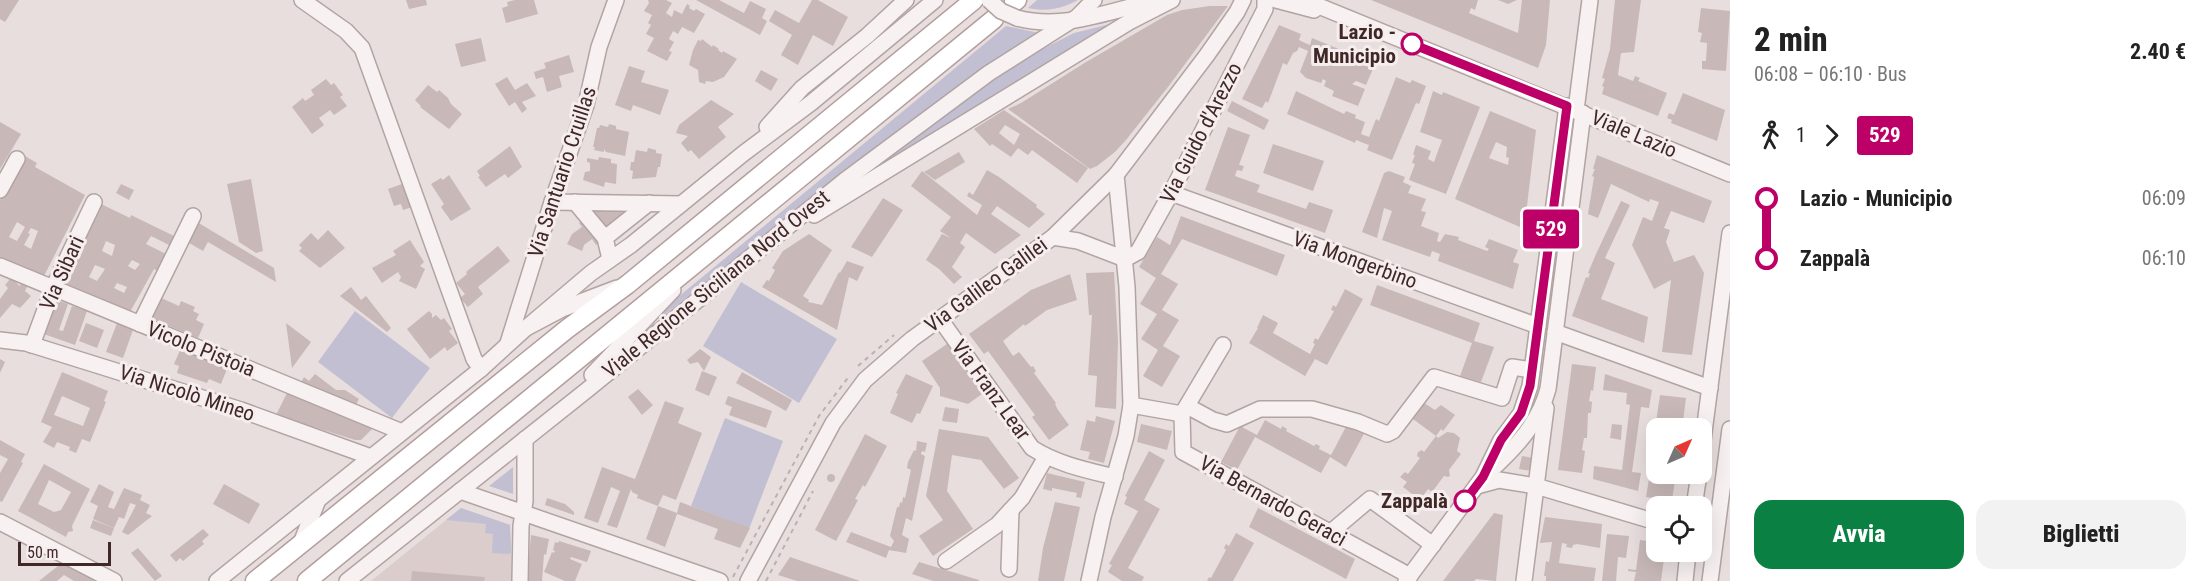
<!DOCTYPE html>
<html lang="it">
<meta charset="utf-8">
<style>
:root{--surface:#fff;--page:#f2f2f2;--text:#222;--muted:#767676;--accent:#0b8043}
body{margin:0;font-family:"Roboto Condensed",sans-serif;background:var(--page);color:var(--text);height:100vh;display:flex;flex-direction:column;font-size:22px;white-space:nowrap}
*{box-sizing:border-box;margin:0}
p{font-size:20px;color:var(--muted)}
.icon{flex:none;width:33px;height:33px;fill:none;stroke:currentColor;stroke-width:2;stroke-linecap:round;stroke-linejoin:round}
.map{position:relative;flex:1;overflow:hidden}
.sheet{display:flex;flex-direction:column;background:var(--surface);width:480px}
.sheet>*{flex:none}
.badge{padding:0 12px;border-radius:4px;font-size:21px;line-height:39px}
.needle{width:39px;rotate:45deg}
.controls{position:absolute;left:1646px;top:418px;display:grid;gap:12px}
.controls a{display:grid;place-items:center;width:66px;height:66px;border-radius:12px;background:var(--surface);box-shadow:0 6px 24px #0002;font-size:30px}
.scale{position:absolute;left:18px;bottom:15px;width:93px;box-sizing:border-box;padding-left:6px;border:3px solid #402827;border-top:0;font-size:16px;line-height:21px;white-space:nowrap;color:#402827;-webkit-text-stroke:4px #f6eeee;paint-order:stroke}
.map>.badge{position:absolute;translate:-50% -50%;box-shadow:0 0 0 3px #fff}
.legs{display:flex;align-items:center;gap:9px;height:66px;padding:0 24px;font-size:20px}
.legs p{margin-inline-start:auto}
.headline{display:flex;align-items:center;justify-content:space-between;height:102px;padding:0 24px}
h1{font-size:33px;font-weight:800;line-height:45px}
.primary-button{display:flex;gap:12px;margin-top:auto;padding:12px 24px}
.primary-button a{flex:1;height:69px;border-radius:18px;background:var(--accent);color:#fff;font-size:24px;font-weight:800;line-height:69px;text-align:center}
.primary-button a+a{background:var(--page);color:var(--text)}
ul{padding:0 24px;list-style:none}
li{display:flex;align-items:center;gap:21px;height:60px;font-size:22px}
li i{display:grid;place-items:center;width:9px;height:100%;margin:0 8px;background:currentColor}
li i::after{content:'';width:15px;height:15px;margin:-8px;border:4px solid;border-radius:50%;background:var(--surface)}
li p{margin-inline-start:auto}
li:first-child i{background:linear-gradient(#0000 50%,currentColor 0)}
li:last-child i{background:linear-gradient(currentColor 50%,#0000 0)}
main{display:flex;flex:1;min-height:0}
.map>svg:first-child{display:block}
.built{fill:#dacdcc}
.green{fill:#c2bfd2}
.building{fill:#c8b9b8;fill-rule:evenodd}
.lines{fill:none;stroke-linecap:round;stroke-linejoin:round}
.minor-casing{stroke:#b2a4a3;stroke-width:18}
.major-casing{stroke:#b49d9d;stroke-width:21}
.path{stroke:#bcb1b0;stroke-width:2;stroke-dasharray:4.5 4.5;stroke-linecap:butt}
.minor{stroke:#f7f1f1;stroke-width:15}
.major{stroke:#fff;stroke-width:18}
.minor-bridge-casing{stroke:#b2a4a3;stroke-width:18;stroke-linecap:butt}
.minor-bridge{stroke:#f7f1f1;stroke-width:15}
.line-1-casing{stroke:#fff;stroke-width:14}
.line-1{stroke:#bc0067;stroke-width:9}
.stop-1-dot{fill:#fff;stroke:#bc0067;stroke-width:3}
.labels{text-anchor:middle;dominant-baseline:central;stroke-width:6;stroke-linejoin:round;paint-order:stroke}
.stop-label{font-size:21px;font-weight:bold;fill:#402827;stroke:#f6eeee;text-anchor:end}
.street-label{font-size:21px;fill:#402827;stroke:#f6eeee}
</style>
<main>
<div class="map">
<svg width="1730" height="581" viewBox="0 0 1730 581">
<rect width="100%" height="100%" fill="#e8dede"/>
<path class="built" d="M461,508L510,525L512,581H371Z"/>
<g class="green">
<path d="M1037,0H1078C1061,9 1047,12 1028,8Z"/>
<path d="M1110,24L867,177L855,181L988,82L1021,60L1074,33Z"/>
<path d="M1006,26L1039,33L953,91L827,185L663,316L654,319L666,307Z"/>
<path d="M741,282L837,339L799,403L703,346Z"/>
<path d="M355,311L430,368L392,418L318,362Z"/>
<path d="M725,418L783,441L749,529L691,506Z"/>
<path d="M513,467V494L489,486Z"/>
<path d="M461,508L510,525L511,553L508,554L492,553L493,534L485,533L486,524L446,520Z"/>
</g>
<g class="building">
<path d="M0,0H19L5,22L0,19Z"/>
<path d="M406,0H426L427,5L409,9Z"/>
<path d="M515,0H534L538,14L506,23L502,8L508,6L507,2Z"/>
<path d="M648,0H666L672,3L666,13L672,17L674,10L682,14L687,4L690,6L689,8L694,11L696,9L705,14L694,33L682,27L678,34L673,31L669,39L674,42L669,51L672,52L667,61L647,51L654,38L646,34L651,25L648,23L652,15L644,11L649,3Z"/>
<path d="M696,0H719L744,13L750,1L766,9L762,18L767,21L760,35Z"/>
<path d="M812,0H818L848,17L833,46L813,35L798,65L781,55L792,35L769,21L775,10L799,23Z"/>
<path d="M1371,0H1478L1475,10L1471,8L1469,13L1518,33L1522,0H1550L1546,45L1538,68Z"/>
<path d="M1498,0H1517L1508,4Z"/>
<path d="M1615,0H1641L1634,52L1621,53L1618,75L1633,81L1635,76L1640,78L1638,81L1667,93L1658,116L1602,94L1604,87L1602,86L1605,79L1602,78L1610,49Z"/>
<path d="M1210,6H1228L1168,87L1126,140L1115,152L1097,166L1090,169L1008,109L1021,103L1086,62L1167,15L1182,10Z"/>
<path d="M1701,8L1730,11L1726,71L1702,69V61H1706L1707,43L1700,42L1702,33L1698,32Z"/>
<path d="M1279,25L1301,34L1299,40L1303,42L1310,45L1312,38L1375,64L1366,85L1356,81L1352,84L1365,89L1358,106L1332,96L1334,91L1324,86L1326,81L1323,79L1321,83L1306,78L1300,72L1308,51L1299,47L1297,51L1293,53L1287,65L1283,63L1268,103L1266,101L1262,108L1242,99Z"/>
<path d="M481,38L486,61L461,67L455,44Z"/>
<path d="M702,39L712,47L713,45L719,49L718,50L722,53L723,51L737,59L724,77L713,82L706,81L705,84L699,82L698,70L689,65L693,50L698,40L701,41Z"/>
<path d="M569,55L574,72L559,76L562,87L547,92L543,77L536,79L534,72L546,68L544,63Z"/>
<path d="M629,66L645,71L641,82L669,90L660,115L633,105L631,111L615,105Z"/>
<path d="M761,70L778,79L771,91L755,81Z"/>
<path d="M507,77L515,90L527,83L536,96L522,102L527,109L522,113L515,102L509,106L495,84Z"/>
<path d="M1396,77L1410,83L1412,80L1426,86L1419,104L1416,103L1392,160L1367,150L1369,145L1366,144L1356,140L1355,143L1353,142L1287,114L1296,91L1344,114L1346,111L1356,115L1355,118L1365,122L1361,134L1369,137L1376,119L1379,121Z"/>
<path d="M326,79L331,85L334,83L343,95L340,97L347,106L334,115L330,110L319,118L324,125L312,134L292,107L303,98L305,101L314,95L311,90Z"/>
<path d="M428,85L437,92L439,90L448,98L451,104L462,114L449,129L420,107L421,106L415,100Z"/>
<path d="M1433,91L1442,95L1443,92L1480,107L1446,194L1409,180L1415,164L1412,163L1415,155H1413L1416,145L1431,151L1428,159L1434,162L1442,140L1420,132Z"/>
<path d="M1683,93L1725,110L1717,141L1671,123L1672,120L1667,118L1669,113L1674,115Z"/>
<path d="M711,100L734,114L718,127L726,137L699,159L691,150L688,152L681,143L688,136L676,133L679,125Z"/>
<path d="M1232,101L1269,120L1264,130L1227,111Z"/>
<path d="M1004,110L1088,168L1077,183L1032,150L1028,155L1018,148L1011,157L992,144L990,146L974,129ZM1005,125L1020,134L1014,145L999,133Z"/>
<path d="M1490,111L1536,130L1526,214L1520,227L1455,199ZM1496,142L1507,147L1506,157L1509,158L1508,165L1489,158Z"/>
<path d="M0,122L21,134L0,169Z"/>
<path d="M609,124L616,126V129L629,132L625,156L606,152L604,149V152L594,150L595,147H593L597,128H599L600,125L608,127Z"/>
<path d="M1228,127L1250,135L1239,165L1244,166L1242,171L1237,170L1235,176L1260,185L1257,192L1306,209L1309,202L1333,210L1325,233L1205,190Z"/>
<path d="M1273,144L1324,161L1313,191L1263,173Z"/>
<path d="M510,146L522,167L508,178L505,174L486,187L478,177L480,176L477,171Z"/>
<path d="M648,148L656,150V153L662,154L660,167H658L656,177L632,179L633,171L630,170L631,162H634L636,150L647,152Z"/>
<path d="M959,152L965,162L935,180L924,172Z"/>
<path d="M1597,155L1712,201L1704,223L1671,211L1664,228L1670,230L1666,242L1674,262L1694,255L1704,273L1692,355L1662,352L1671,280L1654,289L1632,245L1643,217L1652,221L1659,202L1650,199L1649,202L1611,184L1598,218L1588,214L1594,177L1592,176L1595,169H1593Z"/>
<path d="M25,156L37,163L35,167L85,195L43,278L0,259V200ZM17,222L25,227L17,241L9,237ZM31,228L38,231L31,249L24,245L30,234L28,233Z"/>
<path d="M599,157L611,159V163L617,164L616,184L605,182L604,187L583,180L585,172L590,171V163L587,162V158L598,160Z"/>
<path d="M987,170L999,177L1037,205L1036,207L1045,214L1029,228L997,206L991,214L1021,235L995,254L966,233L960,243L965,247L952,267L962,277L954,284L939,269L926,260L942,234L951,238L940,231L951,217L911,186L922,171L977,215L982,205L967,196L969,192L973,195Z"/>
<path d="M1389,171L1405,177L1403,182L1411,186L1408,193L1426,199L1421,211L1426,212L1421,226L1439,233L1437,241L1440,242L1445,234L1459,237L1458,240L1487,251L1489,249L1485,247L1489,239L1518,250L1513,262L1519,264L1513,289L1438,261L1440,254L1432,251L1430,257L1382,240L1392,211L1384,208L1377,238L1362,232L1384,173Z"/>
<path d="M449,175L471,209L451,221L441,207L444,204L431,184L441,178L443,180Z"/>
<path d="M251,179L263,251L256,253L239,242L227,184Z"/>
<path d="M121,184L134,190L129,200L116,193Z"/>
<path d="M402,184L415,206L403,210L401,204L394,206L388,189Z"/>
<path d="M611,196L629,218L596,245L592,239L584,245L582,251L567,244L572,234L582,227L579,223Z"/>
<path d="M883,198L903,210L872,257L851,247Z"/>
<path d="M1621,201L1630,205L1605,258L1615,263L1601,299L1648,317L1644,343L1572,316L1586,277L1588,278L1590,274L1588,273L1596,254Z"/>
<path d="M101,204L130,218L131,215L176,237L171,246L151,236L146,244L166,254L157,271L154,269L130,312L59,283L72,262ZM106,241L115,245L112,256L102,251ZM132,260L140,264L135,270L128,266ZM95,265L105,269L97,281L89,277ZM117,283L127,287L124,293L114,288Z"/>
<path d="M1181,216L1285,255L1277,276L1182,239L1161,274L1178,284L1162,310L1179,320L1163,346L1180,356L1162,387L1143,376L1158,350L1141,339L1157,314L1140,304L1156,278L1139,267L1157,237L1170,245Z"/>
<path d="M197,222L274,268L276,282L208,242L203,251L184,240Z"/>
<path d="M328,230L345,248L320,268L299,251L302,248L299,245L311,233L318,240Z"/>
<path d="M809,234L832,250L803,296L809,300L808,302L822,305L839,272L840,273L847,261L864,267L857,281L849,277L837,330L762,287L767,280L769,281L775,270L772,268L783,251Z"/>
<path d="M410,240L424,262L420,266L425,269L416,289L399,281L401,277L398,272L382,283L372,268L396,255L393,251Z"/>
<path d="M498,246L510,261L478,287L483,294L468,307L460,298L465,294L456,283L467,274L466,272Z"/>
<path d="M1114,272L1118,341L1116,409L1095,407L1097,376L1088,375L1092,315H1089L1086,273Z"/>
<path d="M1070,274L1077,300L1047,310L1025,326L1024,324L1003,341L1013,356L1019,352L1031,367L1033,366L1036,371L1034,373L1056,403L1055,404L1058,410L1069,425L1049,440L1032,417L1035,415L988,351L984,354L969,334L1031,290Z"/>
<path d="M11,278L20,286L22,280L29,283L25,291L31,296L20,308L12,304L0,318V299L8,288L5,285Z"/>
<path d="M1377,285L1480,323L1474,341L1494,347L1481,382L1460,376L1472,343L1370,305Z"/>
<path d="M351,287L361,300L366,296L391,328L387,332L340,296Z"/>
<path d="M1345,289L1363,299L1327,365L1315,359L1305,376L1249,343L1258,328H1257L1263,315L1278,323L1273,333L1310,354L1315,344L1313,343L1315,338L1318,340L1334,311L1331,310L1333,305L1336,307Z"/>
<path d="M159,297L179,306L181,301L195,307L193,311L199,314L196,320L204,324L198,338L150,318Z"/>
<path d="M53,299L68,304L59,330L63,331L72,306L87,311L75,345L41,333Z"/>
<path d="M429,311L432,314V318L436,315L441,320L444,318L452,329L449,331L458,343L447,351L445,347L430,359L407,329Z"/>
<path d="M86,323L104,330L97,348L79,341Z"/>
<path d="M117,323L133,330L123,358L106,352Z"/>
<path d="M286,323L311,342L292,368Z"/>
<path d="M947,344L982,394L968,404L940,396V388L922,361Z"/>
<path d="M700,349L711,357L704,371L698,362L690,364L687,360Z"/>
<path d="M180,350L227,369L221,384L209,379L207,383L177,373L179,366L174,364Z"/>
<path d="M0,359L5,362L0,373Z"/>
<path d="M1572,364L1596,367L1593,391L1591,390L1589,401L1592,402L1591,413H1588L1587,438H1584L1582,450L1585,451L1582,473L1558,470Z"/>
<path d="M702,371L717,377L709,396L695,390Z"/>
<path d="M62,372L108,391L104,401L106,402L90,442L82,439L76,453L69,450L70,447L57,442L54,448L43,442L52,427L41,422ZM62,396L90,408L83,426L54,415Z"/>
<path d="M742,372L792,400L786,411L736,383Z"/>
<path d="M315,374L336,390H345L359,399L354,409L300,384L304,377L309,381Z"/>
<path d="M906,374L933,386L920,414L917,413L912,423L890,413L898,394L896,393Z"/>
<path d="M1605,374L1652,390L1649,408L1641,407L1632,472L1641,473L1638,491L1593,479L1594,466L1622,470L1630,405L1626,404L1627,393L1603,390Z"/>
<path d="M289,389L376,425L361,440H355L276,415Z"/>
<path d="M638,389L653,405L642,415L628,397Z"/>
<path d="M1660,395L1686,398L1682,429H1655Z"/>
<path d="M728,396L772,411L766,428L729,415L732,407L725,404Z"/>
<path d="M665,401L684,408L678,423L702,433L676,500L663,495L658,506L637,498L638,495L632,492L631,489L617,528L607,525L620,491L611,487L598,523L584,518L602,467L635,479Z"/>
<path d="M1424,403L1435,410L1441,405L1455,415L1443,431L1441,429L1436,436L1413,419Z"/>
<path d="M945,407L959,409L957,423L942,421Z"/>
<path d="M1096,416L1115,421L1104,463L1088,459L1090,452L1080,450L1087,420L1095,422Z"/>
<path d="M1265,420L1281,429L1282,426L1287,429L1286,431L1314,446L1316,444L1320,446L1319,449L1331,455L1349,421L1366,430L1346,467L1330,457L1321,473L1255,437L1237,470L1221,462L1240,426L1257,435Z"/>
<path d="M1141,424L1172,431L1167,450L1137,442Z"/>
<path d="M1612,424L1622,425L1621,440L1610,438Z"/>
<path d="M939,429L988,437L1019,478L1004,489L981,460L952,455L947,491L973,529L933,556L919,536L943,520L926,496Z"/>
<path d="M1655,431L1656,474H1676L1672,500L1646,497L1651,467H1650Z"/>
<path d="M1447,432L1454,433L1460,438L1457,451L1461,454L1449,470L1450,476L1448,477L1444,476L1432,492L1428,489L1420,500L1403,487L1407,482L1400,477L1405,472L1408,474L1420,458L1417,456L1418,452L1422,450L1424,452L1436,436L1438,438Z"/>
<path d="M865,434L887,446L865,487L863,485L855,499L858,500L836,541L815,530Z"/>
<path d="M0,440L25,454L21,462L23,463L2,502L0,501V473L8,459L0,455Z"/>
<path d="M917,441L927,443L925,452L922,451L921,454L925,456L912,521L906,518L902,535L909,539L906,553L889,550L886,558L846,542L851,532L891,547L894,541L890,536L897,507H899L900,502L902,503L903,497L905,498L911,470L907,468L908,462L914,450L916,451Z"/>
<path d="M1149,451L1165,460L1144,500L1160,509L1128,568L1144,577L1142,581H1122L1108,572L1112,565L1109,564L1138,511L1124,504L1127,497L1125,496Z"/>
<path d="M1522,456L1533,458L1531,471L1519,469Z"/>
<path d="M44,464L90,489L72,526L73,531L68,532L66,537L18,511ZM49,480L71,492L61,510L54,512L38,504Z"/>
<path d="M1047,473L1085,482L1081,498L1076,497L1077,493L1052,488V491L1043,489Z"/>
<circle cx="831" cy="478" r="4"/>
<path d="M99,484L114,492L108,507L114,509L124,488L142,495L140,500L150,505L146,513L152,516L128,535L122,532L136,505L130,503L124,519L119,517L114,528L93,519L98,506L90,502Z"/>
<path d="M224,484L260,504L249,524L213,504Z"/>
<path d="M547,498L565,504L574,512V515L545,505Z"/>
<path d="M680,502L750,528L740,548L714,539L718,529L677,514L665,547L646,539L658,506L677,513Z"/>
<path d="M1055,502L1080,507L1064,581H1038L1043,548Z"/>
<path d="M1258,508L1355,559L1346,579L1249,527Z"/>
<path d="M1494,513L1503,515L1496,581L1476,579L1474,581H1443Z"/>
<path d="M1545,517L1602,524L1600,548L1577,544L1573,545L1572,548L1566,547L1567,544L1562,543L1559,563L1596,568L1594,581H1546V576H1544L1546,561L1549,562L1552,542L1540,543Z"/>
<path d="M93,520L114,528L111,536L90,528Z"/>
<path d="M203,529L209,535L202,541L204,544L183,561L180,558L176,562L170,555Z"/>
<path d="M1236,533L1254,543L1233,581H1207L1209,577L1211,578L1226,550L1224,548L1226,544L1229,546Z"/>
<path d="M1607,534L1629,536L1626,558L1618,557L1616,581H1602Z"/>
<path d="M531,535L549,539L546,555L544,554L542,581H527Z"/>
<path d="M1640,540L1656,542V552H1665L1661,581H1634L1636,572L1628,571V569L1636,570Z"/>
<path d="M559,541L591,551L587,562L571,557L570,559L582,564L575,581H565L544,572L552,552L554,553L555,551L553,550L555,542L558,543Z"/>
<path d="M138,548L162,576L155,581L131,553Z"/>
<path d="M790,557L860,581H797L778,575Z"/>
<path d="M63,562L97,581H74L64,575L57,581H39Z"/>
<path d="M919,562L979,580V581H933L912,574Z"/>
<path d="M412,571L485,577L484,581H411Z"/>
</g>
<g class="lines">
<defs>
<g id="minor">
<path d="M302,0L346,31L362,48L474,359L481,369"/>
<path d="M1276,0L1314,10"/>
<path d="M1304,0L1730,174"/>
<path d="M1017,18C1064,31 1112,10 1158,0"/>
<path d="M1576,110L1590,0"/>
<path d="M767,127L802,88L867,36L906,0"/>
<path d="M0,190L17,159"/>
<path d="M1171,193L1538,326"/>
<path d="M552,202L681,204"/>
<path d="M575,202L605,238"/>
<path d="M814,215L1129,22L1172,0"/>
<path d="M1053,237L1078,241L1125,259"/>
<path d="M610,259L605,238L649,203"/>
<path d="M1125,259L1138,252L1171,193L1265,9V0"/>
<path d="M0,266L402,432"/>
<path d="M940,319L1032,448C1057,464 1086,470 1115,477"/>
<path d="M140,324L193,216"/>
<path d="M526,328L591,273L631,245L744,153L811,103L935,0"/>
<path d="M1555,332L1710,388"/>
<path d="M0,340L26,343L241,410L371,457"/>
<path d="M508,343L552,202L586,105L599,47L616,0"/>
<path d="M32,345L53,288L94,202"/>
<path d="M592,375L673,290"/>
<path d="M1131,405L1182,414L1183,452L1410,576"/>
<path d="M1187,406L1213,420L1227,424L1260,409H1312L1358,422L1387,434L1393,431L1434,377L1502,398L1512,367L1532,370"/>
<path d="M1182,414L1223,345"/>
<path d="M1701,455L1730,233"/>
<path d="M1490,471C1516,447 1539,423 1548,389L1583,113"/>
<path d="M1477,486L1499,480L1536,486L1656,522"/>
<path d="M460,491L720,581"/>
<path d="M1694,507L1699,474"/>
<path d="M0,522L114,581"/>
<path d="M1331,532L1370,499L1433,545"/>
<path d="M301,543L318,500"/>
<path d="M946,561L997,525L1022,498L1046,457"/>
<path d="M1009,569L1011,510"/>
<path d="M217,581L481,369L526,328L562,309L617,288"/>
<path d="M347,581L587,390L844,181L989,73L1077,17L1094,0"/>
<path d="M520,581L521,526L525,501V439"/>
<path d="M748,581L833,423L865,380L912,339L1053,237L1116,175L1207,55L1237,12L1243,0"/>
<path d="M1089,581L1103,517L1126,436L1131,405L1127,287L1116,175"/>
<path d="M1406,581L1483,477L1501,440L1521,413L1530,386L1567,106"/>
<path d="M1524,581L1546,408"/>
<path d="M1685,581L1688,552"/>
<path d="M1710,581L1730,429"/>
</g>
<g id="major">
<path d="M1014,2L1017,0"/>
<path d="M255,581L567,329L628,284L974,0"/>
<path d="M307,581L994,19"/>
</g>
</defs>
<use href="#minor" class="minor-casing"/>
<use href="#major" class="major-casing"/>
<g class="path">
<path d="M858,366L894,335"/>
<path d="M733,577L819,416L850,375"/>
<path d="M766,581L813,491"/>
</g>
<use href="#minor" class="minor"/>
<use href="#major" class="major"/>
<defs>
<path id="minor-bridge" d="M989,0L1001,11L1017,18"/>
</defs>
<use href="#minor-bridge" class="minor-bridge-casing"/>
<use href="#minor-bridge" class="minor-bridge"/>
</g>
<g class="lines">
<defs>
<path id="line-1" d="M1412,44L1567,106L1530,386L1521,413L1501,440L1483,477L1465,501"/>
</defs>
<use href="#line-1" class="line-1-casing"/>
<use href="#line-1" class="line-1"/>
</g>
<g class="stop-1-dot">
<circle cx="1412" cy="44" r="10"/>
<circle cx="1465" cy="501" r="10"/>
</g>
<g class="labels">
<g class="stop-label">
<text x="1396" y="32">Lazio -<tspan x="1396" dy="24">Municipio</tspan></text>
<text x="1448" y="501">Zappalà</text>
</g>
<g class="street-label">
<text transform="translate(1201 133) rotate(-63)">Via Guido d'Arezzo</text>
<text transform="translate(1634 134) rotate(23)">Viale Lazio</text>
<text transform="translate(562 172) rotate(-72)">Via Santuario Cruillas</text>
<text transform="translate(1355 260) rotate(20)">Via Mongerbino</text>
<text transform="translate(62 273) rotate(-66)">Via Sibari</text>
<text transform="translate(716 284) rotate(-39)">Viale Regione Siciliana Nord Ovest</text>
<text transform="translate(986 285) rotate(-36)">Via Galileo Galilei</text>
<text transform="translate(201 349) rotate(22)">Vicolo Pistoia</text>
<text transform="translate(991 390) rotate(54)">Via Franz Lear</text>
<text transform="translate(187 393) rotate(18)">Via Nicolò Mineo</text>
<text transform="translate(1273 501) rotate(29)">Via Bernardo Geraci</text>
</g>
</g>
</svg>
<div class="controls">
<a><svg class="needle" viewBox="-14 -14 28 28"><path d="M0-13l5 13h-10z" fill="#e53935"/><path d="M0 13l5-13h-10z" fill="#767676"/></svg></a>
<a><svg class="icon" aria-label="locate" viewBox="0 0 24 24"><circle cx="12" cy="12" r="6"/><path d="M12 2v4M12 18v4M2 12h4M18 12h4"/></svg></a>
</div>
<div class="scale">50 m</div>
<b class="badge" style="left:1551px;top:229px;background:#bc0067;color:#fff">529</b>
</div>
<section class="sheet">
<div class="headline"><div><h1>2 min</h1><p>06:08 – 06:10 · Bus</p></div><b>2.40 €</b></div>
<div class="legs"><svg class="icon" aria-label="walk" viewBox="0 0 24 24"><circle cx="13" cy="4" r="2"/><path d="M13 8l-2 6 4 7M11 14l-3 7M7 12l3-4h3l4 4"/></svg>1<svg class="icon" aria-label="forward" viewBox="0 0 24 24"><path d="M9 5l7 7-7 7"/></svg><b class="badge" style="background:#bc0067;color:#fff">529</b></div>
<ul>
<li><i style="color:#bc0067"></i><b>Lazio - Municipio</b><p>06:09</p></li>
<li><i style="color:#bc0067"></i><b>Zappalà</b><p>06:10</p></li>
</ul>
<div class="primary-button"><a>Avvia</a><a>Biglietti</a></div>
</section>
</main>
